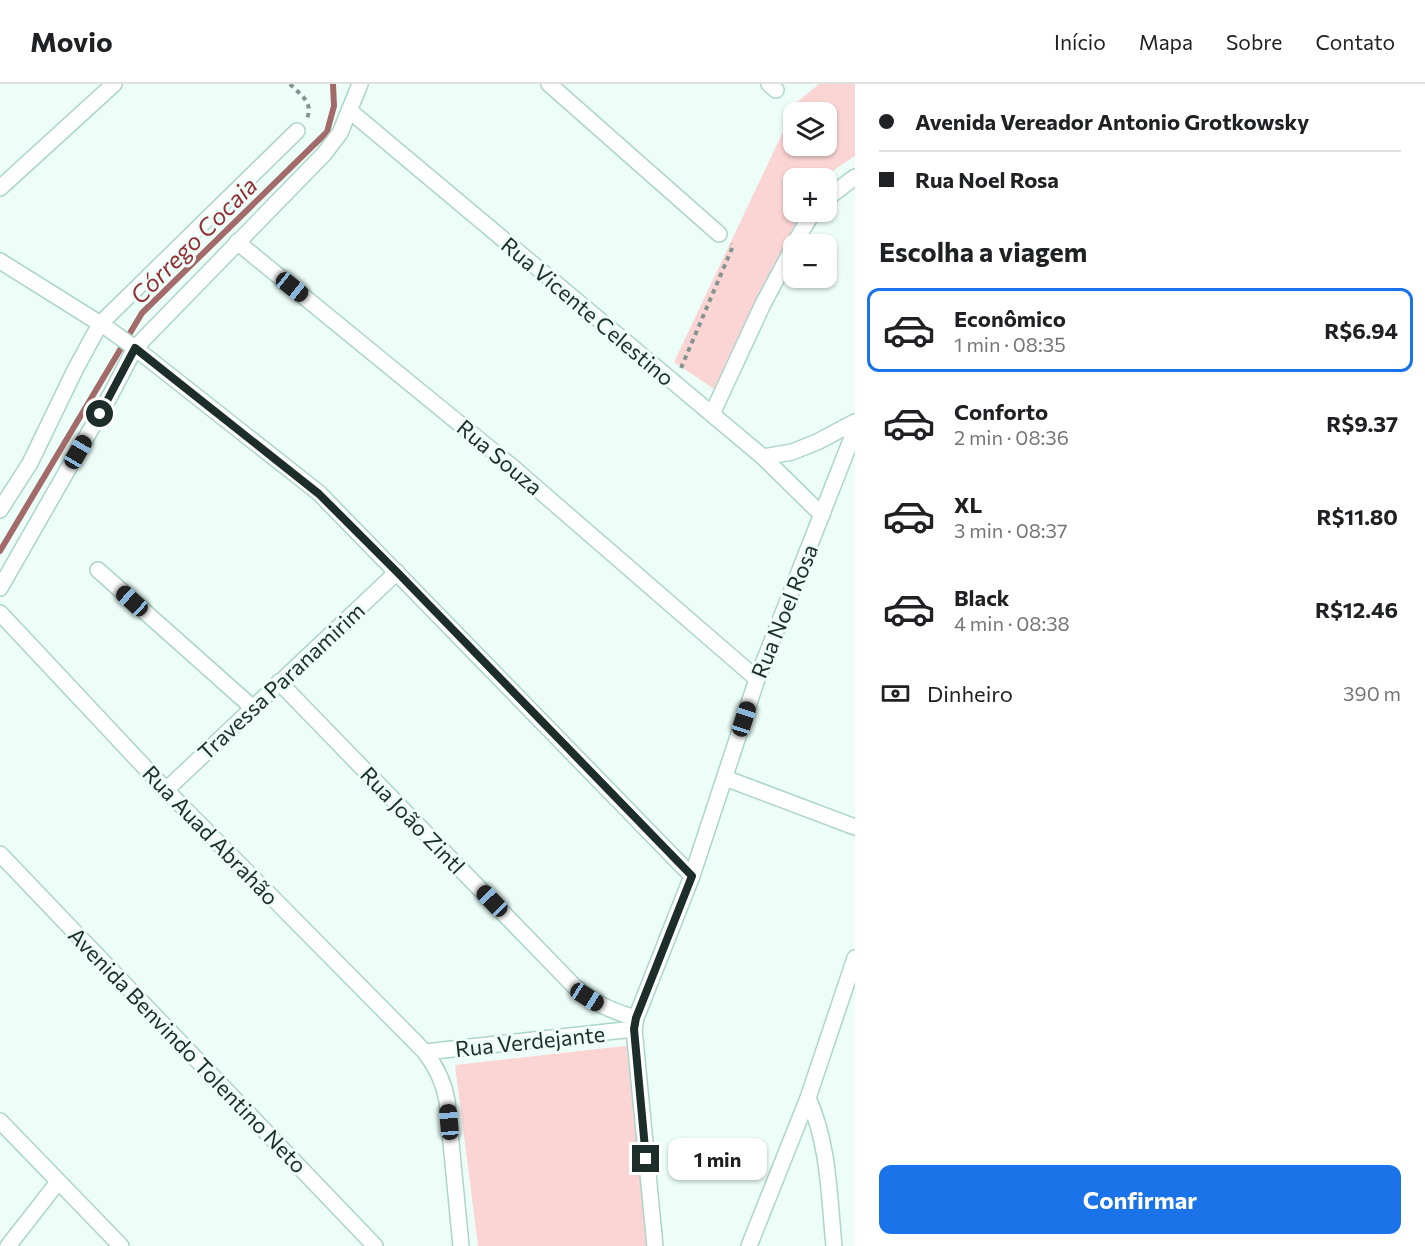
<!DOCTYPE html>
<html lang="pt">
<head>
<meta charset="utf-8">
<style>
	:root { --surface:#fff; --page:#f6f6f6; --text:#202124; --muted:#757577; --line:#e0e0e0; --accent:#1a73e8 }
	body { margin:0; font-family:Commissioner,sans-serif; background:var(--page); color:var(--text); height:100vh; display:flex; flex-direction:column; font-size:22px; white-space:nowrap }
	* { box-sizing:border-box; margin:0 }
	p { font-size:20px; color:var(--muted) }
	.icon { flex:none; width:33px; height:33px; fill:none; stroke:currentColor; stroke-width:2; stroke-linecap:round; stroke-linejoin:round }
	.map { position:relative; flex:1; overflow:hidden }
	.panel { display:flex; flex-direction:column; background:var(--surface); width:570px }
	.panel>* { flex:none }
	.top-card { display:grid; align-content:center; height:132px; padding:0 24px; background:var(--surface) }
	.controls { position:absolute; left:783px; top:18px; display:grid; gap:12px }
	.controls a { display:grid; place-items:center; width:54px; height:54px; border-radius:12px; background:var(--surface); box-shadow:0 2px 4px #0004; font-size:30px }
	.end { position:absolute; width:27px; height:27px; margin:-14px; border:8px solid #1d2d29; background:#fff; box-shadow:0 0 0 3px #fff }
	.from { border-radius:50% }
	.bubble { position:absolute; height:42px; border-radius:12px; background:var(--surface); box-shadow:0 2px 4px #0004; font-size:20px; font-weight:700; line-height:42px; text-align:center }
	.car { position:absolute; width:18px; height:36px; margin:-18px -9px; border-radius:8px; box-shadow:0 0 4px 2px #0007; background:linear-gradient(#222 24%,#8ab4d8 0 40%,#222 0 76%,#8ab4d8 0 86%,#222 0) }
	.top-card b { display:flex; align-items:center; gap:21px; height:57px; font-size:22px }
	.top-card b+b { border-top:2px solid var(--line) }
	.top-card i { width:15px; height:15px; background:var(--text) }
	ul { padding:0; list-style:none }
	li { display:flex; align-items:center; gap:18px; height:84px; margin:0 12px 9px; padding:0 12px; border:3px solid transparent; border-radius:12px }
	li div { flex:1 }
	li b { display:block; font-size:22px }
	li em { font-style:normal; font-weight:700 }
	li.active { border-color:var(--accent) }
	li>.icon { width:54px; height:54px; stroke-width:1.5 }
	h2 { padding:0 24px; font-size:27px; line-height:72px }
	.pay { display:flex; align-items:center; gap:15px; height:66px; padding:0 24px; font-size:22px }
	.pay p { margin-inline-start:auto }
	.button { display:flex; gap:12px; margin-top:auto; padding:12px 24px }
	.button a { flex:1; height:69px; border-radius:12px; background:var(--accent); color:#fff; font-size:24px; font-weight:700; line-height:69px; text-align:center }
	header { display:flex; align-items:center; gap:36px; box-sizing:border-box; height:84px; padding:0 30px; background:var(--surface); border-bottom:2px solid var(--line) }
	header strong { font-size:28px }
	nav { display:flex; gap:33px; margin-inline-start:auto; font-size:21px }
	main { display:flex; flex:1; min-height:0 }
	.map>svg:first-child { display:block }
</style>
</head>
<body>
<header>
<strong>Movio</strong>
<nav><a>Início</a><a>Mapa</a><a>Sobre</a><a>Contato</a></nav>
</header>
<main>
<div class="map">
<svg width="855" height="1162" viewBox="0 0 855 1162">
	<rect width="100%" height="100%" fill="#edfef9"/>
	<g fill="#fbd5d4" fill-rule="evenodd">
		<path d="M819,0h36v72l-33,22h-28v34h7l-87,177 -40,-27 123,-260zM794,28h32v34h-32z"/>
		<path d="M633,961l16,201h-171l-23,-181z"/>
	</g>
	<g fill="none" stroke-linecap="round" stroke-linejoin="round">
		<path stroke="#a26b69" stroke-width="6" d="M0,467l142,-238 185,-181 7,-26 -1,-22"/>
		<defs>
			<g id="minor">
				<path d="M549,0l170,150"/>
				<path d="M769,0l7,6"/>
				<path d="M350,27l413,346 59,58"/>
				<path d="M0,104l114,-104"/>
				<path d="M826,115l29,-22"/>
				<path d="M237,158l273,223 247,214"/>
				<path d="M794,160l16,-27 5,-5"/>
				<path d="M0,177l107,67 28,20 184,145 373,383"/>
				<path d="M712,330l51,-110 31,-58"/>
				<path d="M763,373l29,-5 25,-10 38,-20"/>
				<path d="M0,426l30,-47 46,-95 24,-44 197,-193"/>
				<path d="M98,486l155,138"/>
				<path d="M0,504l111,-194 24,-46 189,-194 16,-21 20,-49"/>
				<path d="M0,529l166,177 259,262c12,16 19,30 22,49l14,145"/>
				<path d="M279,598l295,304c20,17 37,25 62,32"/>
				<path d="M725,694l130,49"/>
				<path d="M166,706l231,-218"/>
				<path d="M0,770l375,392"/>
				<path d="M425,968l209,-23"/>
				<path d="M808,1014c21,46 21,98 26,148"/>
				<path d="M0,1037l121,125"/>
				<path d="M8,1162l50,-64"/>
				<path d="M655,1162l-21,-217 2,-11 56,-142 65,-197 98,-249"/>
				<path d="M749,1162l59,-148 47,-140"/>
			</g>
		</defs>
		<use href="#minor" stroke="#acd5ca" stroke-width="18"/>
		<g stroke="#83938f" stroke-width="4" stroke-dasharray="4.5 4.5" stroke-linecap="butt">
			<path d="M290,0c10,10 24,19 17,34"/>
			<path d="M681,284l52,-122 -2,-2"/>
		</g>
		<use href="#minor" stroke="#fff" stroke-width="15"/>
	</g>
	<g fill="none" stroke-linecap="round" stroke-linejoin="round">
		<path stroke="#1d2d29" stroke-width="8" d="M100,330l35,-66 184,146 78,78 295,304 -56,142 -2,11 12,130"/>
	</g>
	<g text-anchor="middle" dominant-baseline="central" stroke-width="6" stroke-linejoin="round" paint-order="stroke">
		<g font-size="22" fill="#1d2d29" stroke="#edfef9">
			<text transform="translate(588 227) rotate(40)">Rua Vicente Celestino</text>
			<text transform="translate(500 373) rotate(40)">Rua Souza</text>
			<text transform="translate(784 527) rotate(-68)">Rua Noel Rosa</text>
			<text transform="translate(281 597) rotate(-43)">Travessa Paranamirim</text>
			<text transform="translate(413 736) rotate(46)">Rua João Zintl</text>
			<text transform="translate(211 751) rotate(46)">Rua Auad Abrahão</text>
			<text transform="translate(530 957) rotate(-6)">Rua Verdejante</text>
			<text transform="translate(188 966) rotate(46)">Avenida Benvindo Tolentino Neto</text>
		</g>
		<g font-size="24" font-style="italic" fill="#942e36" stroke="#edfef9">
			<text transform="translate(193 156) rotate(-45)">Córrego Cocaia</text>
		</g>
	</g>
</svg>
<div class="controls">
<a><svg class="icon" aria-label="layers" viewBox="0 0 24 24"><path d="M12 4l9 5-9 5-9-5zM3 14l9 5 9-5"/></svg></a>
<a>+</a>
<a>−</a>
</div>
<i class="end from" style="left:100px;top:330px"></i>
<i class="end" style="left:646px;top:1075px"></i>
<div class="bubble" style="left:668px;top:1054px;width:99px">1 min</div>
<i class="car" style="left:292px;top:203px;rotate:129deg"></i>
<i class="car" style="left:78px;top:368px;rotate:30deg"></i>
<i class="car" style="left:132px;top:517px;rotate:312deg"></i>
<i class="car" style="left:744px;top:635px;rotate:18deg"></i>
<i class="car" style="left:492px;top:817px;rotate:316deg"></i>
<i class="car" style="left:587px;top:913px;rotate:122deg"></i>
<i class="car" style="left:449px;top:1038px;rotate:355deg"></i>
</div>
<section class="panel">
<div class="top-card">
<b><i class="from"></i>Avenida Vereador Antonio Grotkowsky</b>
<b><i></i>Rua Noel Rosa</b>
</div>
<h2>Escolha a viagem</h2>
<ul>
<li class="active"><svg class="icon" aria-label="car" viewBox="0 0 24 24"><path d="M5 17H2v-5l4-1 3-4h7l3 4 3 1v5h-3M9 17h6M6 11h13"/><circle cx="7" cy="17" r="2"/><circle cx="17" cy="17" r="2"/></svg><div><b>Econômico</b><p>1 min · 08:35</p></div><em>R$6.94</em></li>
<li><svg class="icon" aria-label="car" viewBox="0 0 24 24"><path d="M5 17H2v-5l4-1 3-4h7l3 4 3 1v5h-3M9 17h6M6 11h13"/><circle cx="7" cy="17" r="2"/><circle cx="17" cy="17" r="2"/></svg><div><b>Conforto</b><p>2 min · 08:36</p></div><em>R$9.37</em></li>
<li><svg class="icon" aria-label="car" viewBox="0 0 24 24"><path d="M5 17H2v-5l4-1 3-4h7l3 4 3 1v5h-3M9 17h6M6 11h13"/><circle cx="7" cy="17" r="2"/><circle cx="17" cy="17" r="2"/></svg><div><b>XL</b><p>3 min · 08:37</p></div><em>R$11.80</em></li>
<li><svg class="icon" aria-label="car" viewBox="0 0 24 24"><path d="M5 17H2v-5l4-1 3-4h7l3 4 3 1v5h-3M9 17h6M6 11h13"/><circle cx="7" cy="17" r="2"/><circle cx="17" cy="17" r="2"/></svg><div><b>Black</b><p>4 min · 08:38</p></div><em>R$12.46</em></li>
</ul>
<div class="pay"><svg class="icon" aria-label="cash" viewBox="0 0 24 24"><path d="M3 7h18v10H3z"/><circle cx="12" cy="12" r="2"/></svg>Dinheiro<p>390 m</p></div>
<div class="button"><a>Confirmar</a></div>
</section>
</main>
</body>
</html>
